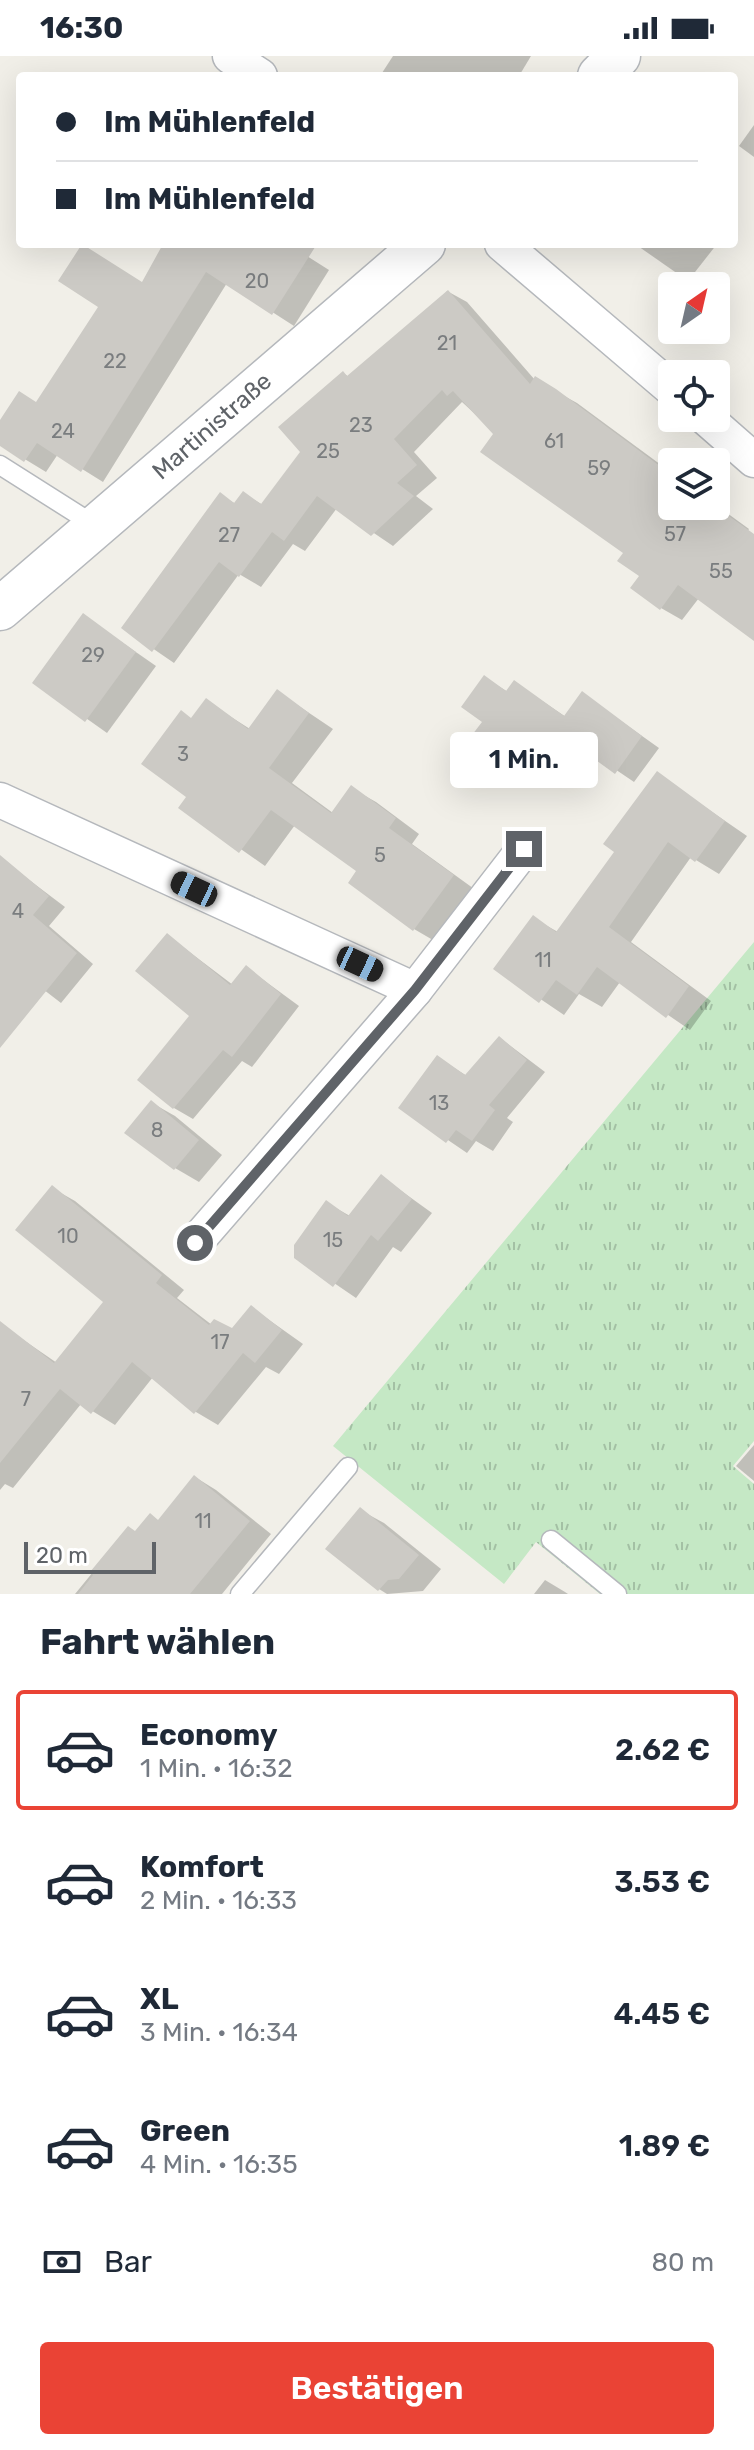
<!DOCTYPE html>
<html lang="de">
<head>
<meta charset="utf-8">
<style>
	:root { --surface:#fff; --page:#f6f6f7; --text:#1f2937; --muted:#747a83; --line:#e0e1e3; --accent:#ea4335 }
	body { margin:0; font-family:Rubik,sans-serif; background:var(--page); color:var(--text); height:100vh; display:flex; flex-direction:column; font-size:30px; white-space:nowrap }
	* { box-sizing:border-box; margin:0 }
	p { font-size:26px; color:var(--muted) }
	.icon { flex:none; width:44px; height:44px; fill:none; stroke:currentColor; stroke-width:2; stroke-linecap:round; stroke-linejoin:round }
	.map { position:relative; height:1538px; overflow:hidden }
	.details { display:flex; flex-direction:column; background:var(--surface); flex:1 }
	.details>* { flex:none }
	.guide { position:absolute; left:16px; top:16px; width:722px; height:176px; border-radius:8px; box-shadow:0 8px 32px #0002; display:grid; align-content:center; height:176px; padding:0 40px; background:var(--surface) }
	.needle { width:52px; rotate:34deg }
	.buttons { position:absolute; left:658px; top:216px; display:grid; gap:16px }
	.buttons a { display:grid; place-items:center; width:72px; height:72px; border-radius:8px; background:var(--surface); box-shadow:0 8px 32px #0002; font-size:40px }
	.scale { position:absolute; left:24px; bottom:20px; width:132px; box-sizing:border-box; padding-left:8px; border:4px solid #5f6368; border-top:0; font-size:22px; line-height:28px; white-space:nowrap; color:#5f6368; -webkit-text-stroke:6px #fff; paint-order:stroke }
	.end { position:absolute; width:36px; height:36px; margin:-18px; border:10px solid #5f6368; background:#fff; box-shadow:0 0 0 4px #fff }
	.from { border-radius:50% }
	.bubble { position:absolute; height:56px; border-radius:8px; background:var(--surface); box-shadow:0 8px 32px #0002; font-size:26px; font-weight:600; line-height:56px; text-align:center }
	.car { position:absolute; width:24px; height:48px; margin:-24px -12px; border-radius:10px; box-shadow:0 0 6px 2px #0007; background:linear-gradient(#222 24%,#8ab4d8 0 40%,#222 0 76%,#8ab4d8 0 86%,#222 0) }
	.guide b { display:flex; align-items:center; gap:28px; height:76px; font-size:30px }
	.guide b+b { border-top:2px solid var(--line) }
	.guide i { width:20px; height:20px; background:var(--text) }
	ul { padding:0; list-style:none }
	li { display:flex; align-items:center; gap:24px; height:120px; margin:0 16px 12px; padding:0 24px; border:4px solid transparent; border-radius:8px }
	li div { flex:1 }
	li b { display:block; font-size:30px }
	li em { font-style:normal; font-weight:600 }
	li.on { border-color:var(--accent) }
	li>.icon { width:72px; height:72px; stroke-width:1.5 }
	h2 { padding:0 40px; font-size:36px; line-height:96px }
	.pay { display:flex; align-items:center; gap:20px; height:88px; padding:0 40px; font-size:30px }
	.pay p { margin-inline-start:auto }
	.action { display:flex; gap:16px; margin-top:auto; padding:16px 40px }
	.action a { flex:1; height:92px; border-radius:8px; background:var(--accent); color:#fff; font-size:32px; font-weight:600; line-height:92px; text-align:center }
	.status { display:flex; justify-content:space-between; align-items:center; height:56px; padding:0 40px; background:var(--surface); direction:ltr }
	.status svg { height:22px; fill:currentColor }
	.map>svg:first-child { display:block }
</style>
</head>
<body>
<div class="status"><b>16:30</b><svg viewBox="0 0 49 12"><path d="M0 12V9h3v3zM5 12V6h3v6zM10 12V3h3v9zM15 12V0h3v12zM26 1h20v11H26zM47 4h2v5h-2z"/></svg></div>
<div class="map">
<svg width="754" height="1538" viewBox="0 0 754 1538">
	<defs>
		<pattern id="grass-tufts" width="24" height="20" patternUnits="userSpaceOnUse" patternTransform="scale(2)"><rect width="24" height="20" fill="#c5e8c5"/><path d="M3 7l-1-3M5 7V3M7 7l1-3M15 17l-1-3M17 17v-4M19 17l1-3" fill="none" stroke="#a3c0a4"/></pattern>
	</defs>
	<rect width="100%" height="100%" fill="#f1efe8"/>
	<path fill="url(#grass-tufts)" d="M754,886v499l-21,25 21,18v110h-154l-64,-52 -32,42 -171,-138z"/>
	<g fill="#0003">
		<path d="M393,0h138l-12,20h-139z"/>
		<path d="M754,69v32l-15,-11z"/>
		<path d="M199,188h89l41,26 -35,56 -67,-43 -124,199 -45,-28 -12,18 -46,-28v-20l37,-20 106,-120z"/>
		<path d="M635,188h82l-29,37z"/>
		<path d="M447,235l20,11 68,78 42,23 95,70v33l44,-1 33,24 -11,16 16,12v82l-55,-41 -17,22 -21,-12 -35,-55 -164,-151 -48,50 23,26 -21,18 17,13 -40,37 -56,-38 -32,43 -12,-7 -32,43 -22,-13 -65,89 -51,-35 97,-133 16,9 8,-10 19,11 40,-53 40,-79 6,4 73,-48z"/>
		<path d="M84,560l72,50 -49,67 -72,-51z"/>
		<path d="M484,621l24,15 6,-10 52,35 17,-23 76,54 -25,34 -56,-38 -30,41 -18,-10 -46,-54z"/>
		<path d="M278,636l55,37 -41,54 41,30 18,-25 25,14 43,32 -7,10 65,47 -39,52 -24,-14 -55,-58 -64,-46 -30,41 -84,-59 8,-11 4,-76 13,-19 44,28z"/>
		<path d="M657,718l90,62 -28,38 -28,-17 -60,85 80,59 -21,29 -70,-48 -18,25 -23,-13 -15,21 -68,-46 37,-51 25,14 59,-80z"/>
		<path d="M8,808l57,43 -16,19 44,38 -32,39 -61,-47v-82z"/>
		<path d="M167,879l66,50 14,-17 52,38 -47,61 -10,-6 -49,58 -19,-11 18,-92z"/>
		<path d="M500,982l45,34 -38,46 6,4 -20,29 -17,-10 -9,12 -66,-45 36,-51 30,19z"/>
		<path d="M152,1047l23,13 47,39 -23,27 -24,-14z"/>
		<path d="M382,1121l50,36 -31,39 -8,-5 -37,51 -60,-41 31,-54 23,13z"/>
		<path d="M52,1132l23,13 109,89 -7,8 35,27 20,6 19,-24 52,37 -24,30 -13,-7 -48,58 -22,-13 -43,-35 -38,48 -34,-21 -68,84 -8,-4 -5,6v-150l9,-10 48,33 49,-61z"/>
		<path d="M754,1389v36l-18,-15z"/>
		<path d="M195,1421l21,13 55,44 -49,60h-147l54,-66 7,5 15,-17 8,5z"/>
		<path d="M360,1454l24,13 57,46 -18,22 -36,3 -8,-5z"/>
		<path d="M545,1524l20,12 3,2h-34z"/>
	</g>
	<g fill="#cccac5">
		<path d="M82,188l60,38 21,-38h154l-45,71 -66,-43 -125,200 -44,-29 -13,19 -24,-16v-26l19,-29 17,11 62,-95 -40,-26z"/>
		<path d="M448,234l82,94 5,-8 21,13 116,86v31h43l39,28v107l-76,-56 -18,25 -30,-22 9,-12 -22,-15 6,-8 -143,-101 13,-18 -40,-43 -6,5 -5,-6 -48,49 23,26 -20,18 17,13 -43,40 -54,-40 -33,45 -12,-9 -33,45 -20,-15 -67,90 -31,-24 99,-136 14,11 9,-12 18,13 39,-52 -22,-25 65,-56 4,5z"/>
		<path d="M83,557l53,39 -51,70 -53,-39z"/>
		<path d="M484,619l22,16 8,-11 50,36 18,-25 60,45 -27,38 -55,-40 -31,42 -57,-41 10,-13 -21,-15z"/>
		<path d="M277,633l32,24 -40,55 62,45 20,-28 45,33 -7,10 65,47 -41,56 -65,-48 8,-12 -85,-61 -32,43 -61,-45 8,-11 -45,-33 40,-54 10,8 15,-20 42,31z"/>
		<path d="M657,715l68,50 -30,41 -27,-20 -59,85 80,59 -23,32 -69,-51 -20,28 -21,-15 -17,23 -46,-34 40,-54 23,17 58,-80 -11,-8z"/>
		<path d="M0,799l49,41 -16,19 44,38 -77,95z"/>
		<path d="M167,877l63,52 16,-20 35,29 -49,63 -9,-7 -50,59 -36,-29 52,-64 -54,-45z"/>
		<path d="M499,980l28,24 -38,45 6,5 -23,31 -16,-11 -10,13 -48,-35 39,-53 28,20z"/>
		<path d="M151,1044l48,40 -25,30 -50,-37z"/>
		<path d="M381,1118l31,25 -34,42 -7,-6 -38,52 -39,-29v-13l32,-45 22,16z"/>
		<path d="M52,1129l110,90 -6,8 53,42 5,-6 18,9 19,-23 31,25 -27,33 -12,-10 -49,61 -62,-52 -41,52 -31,-25 -60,74v-142l54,42 49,-61 -88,-72z"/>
		<path d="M194,1419l56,46 -60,73h-112l15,-19 -3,-3 38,-46 7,5 15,-18 8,7z"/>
		<path d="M360,1451l59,48 -20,24 -11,1 -10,11 -53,-42z"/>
	</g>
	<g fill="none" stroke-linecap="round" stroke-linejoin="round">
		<defs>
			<g id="service">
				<path d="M0,409l96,61"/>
				<path d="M551,1484l66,54"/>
				<path d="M240,1538l108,-127"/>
			</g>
			<g id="minor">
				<path d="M230,0l30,20"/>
				<path d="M502,188l170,145"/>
				<path d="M706,362l48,42"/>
				<path d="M0,744l415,190"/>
				<path d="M195,1187l220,-253 109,-141"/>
			</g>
			<g id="tertiary">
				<path d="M599,20l20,-20"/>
				<path d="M0,553l424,-365"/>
			</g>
		</defs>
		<use href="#service" stroke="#b5b8bc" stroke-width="21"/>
		<use href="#minor" stroke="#b5b8bc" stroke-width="37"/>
		<use href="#tertiary" stroke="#b5b8bc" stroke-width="45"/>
		<use href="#service" stroke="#fff" stroke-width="18"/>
		<use href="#minor" stroke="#fff" stroke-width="34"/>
		<use href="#tertiary" stroke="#fff" stroke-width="42"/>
	</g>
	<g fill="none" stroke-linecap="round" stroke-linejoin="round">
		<path stroke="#5f6368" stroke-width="10" d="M195,1187l220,-253 109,-141"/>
	</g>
	<g text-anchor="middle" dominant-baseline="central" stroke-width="6" stroke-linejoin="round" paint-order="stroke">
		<g font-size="20" fill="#7a7d7f">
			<text x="257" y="225">20</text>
			<text x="447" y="287">21</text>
			<text x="115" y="305">22</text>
			<text x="361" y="369">23</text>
			<text x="63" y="375">24</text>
			<text x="554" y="385">61</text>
			<text x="328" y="395">25</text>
			<text x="599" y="412">59</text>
			<text x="675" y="478">57</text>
			<text x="229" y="479">27</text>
			<text x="721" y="515">55</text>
			<text x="93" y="599">29</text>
			<text x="183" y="698">3</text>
			<text x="380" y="799">5</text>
			<text x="18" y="855">4</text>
			<text x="543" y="904">11</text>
			<text x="439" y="1047">13</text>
			<text x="157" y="1074">8</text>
			<text x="68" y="1180">10</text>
			<text x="333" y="1184">15</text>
			<text x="220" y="1286">17</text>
			<text x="26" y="1343">7</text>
			<text x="203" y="1465">11</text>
		</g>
		<g font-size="24" fill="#5f6368" stroke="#fff">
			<text transform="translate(212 370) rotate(-41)">Martinistraße</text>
		</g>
	</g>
</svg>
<div class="buttons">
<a><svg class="needle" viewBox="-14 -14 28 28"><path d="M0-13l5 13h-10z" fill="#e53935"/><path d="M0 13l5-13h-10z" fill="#747a83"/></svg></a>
<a><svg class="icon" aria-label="locate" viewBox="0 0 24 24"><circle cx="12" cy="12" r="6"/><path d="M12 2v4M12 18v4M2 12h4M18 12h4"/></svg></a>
<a><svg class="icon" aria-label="layers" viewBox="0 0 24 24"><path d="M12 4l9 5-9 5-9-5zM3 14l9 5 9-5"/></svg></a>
</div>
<div class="scale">20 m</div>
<i class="end from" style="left:195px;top:1187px"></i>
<i class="end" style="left:524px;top:793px"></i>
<div class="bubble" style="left:450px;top:676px;width:148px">1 Min.</div>
<i class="car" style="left:194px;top:833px;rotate:295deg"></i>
<i class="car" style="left:360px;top:908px;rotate:115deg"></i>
<div class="guide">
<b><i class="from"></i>Im Mühlenfeld</b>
<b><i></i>Im Mühlenfeld</b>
</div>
</div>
<section class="details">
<h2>Fahrt wählen</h2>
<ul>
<li class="on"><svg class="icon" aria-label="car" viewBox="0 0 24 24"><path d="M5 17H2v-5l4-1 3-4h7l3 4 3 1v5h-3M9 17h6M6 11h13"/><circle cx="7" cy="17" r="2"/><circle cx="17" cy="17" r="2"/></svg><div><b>Economy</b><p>1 Min. · 16:32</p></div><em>2.62 €</em></li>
<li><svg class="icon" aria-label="car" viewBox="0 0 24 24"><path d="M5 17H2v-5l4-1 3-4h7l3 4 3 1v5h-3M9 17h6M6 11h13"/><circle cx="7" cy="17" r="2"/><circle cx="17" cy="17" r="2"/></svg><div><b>Komfort</b><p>2 Min. · 16:33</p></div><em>3.53 €</em></li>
<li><svg class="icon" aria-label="car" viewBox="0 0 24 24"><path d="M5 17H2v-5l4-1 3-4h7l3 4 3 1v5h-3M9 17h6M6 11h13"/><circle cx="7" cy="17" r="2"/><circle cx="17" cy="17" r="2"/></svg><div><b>XL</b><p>3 Min. · 16:34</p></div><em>4.45 €</em></li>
<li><svg class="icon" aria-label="car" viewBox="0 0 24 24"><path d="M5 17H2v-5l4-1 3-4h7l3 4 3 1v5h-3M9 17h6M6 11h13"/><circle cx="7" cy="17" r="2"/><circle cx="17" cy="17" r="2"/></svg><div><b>Green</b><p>4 Min. · 16:35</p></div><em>1.89 €</em></li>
</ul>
<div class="pay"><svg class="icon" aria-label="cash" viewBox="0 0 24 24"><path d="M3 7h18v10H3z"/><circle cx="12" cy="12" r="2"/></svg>Bar<p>80 m</p></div>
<div class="action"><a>Bestätigen</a></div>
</section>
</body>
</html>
